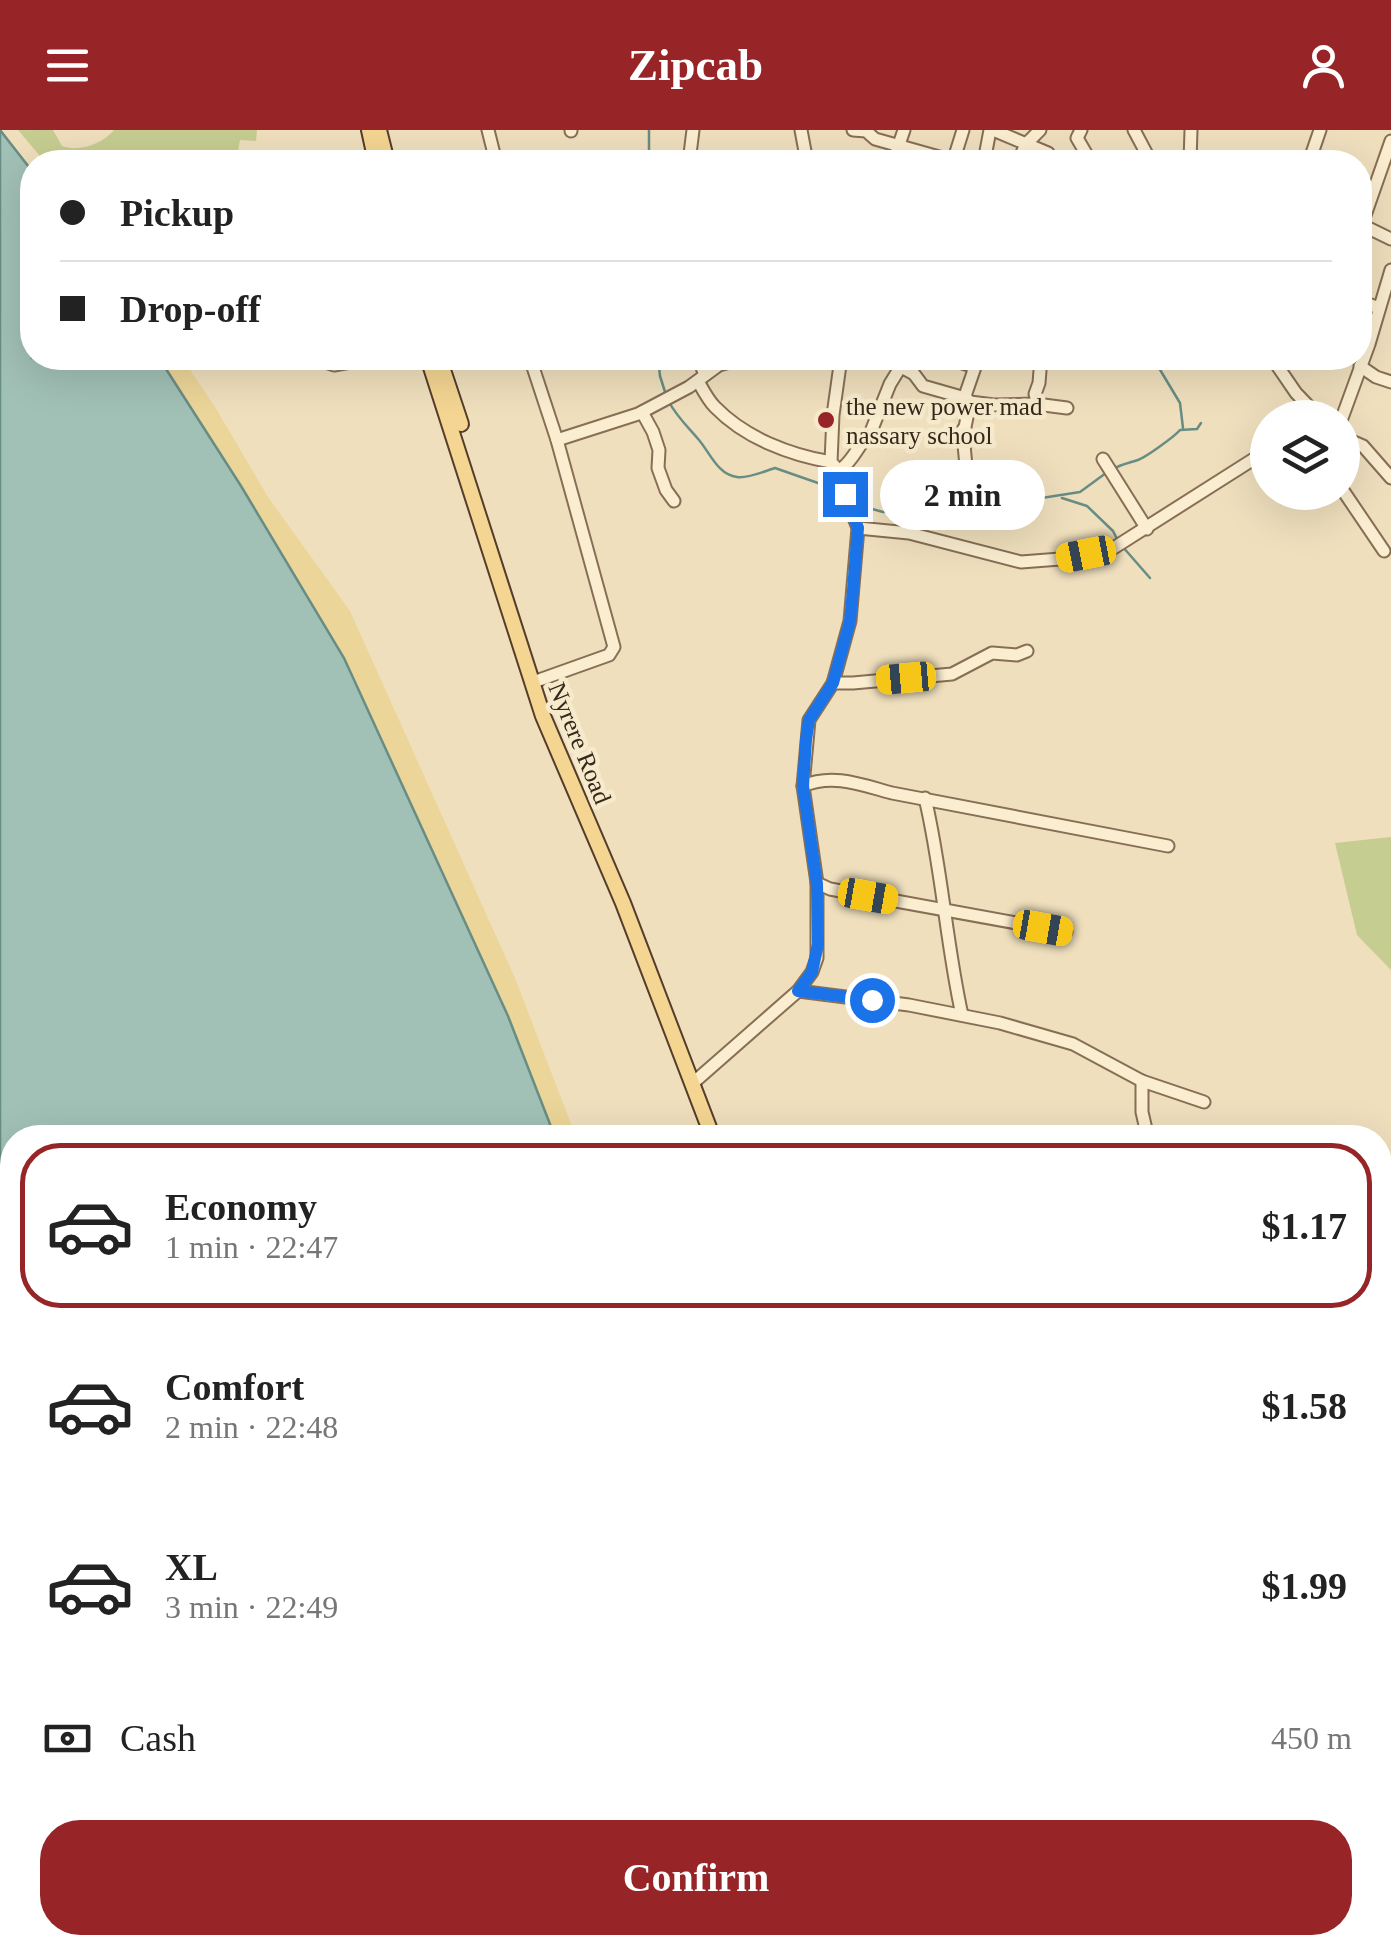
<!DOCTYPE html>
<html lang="en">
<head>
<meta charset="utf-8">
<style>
	:root { --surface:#fff; --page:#f6f6f6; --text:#222; --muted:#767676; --line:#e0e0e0; --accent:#972426 }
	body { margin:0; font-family:"Times New Roman",serif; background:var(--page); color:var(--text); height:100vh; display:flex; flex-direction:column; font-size:38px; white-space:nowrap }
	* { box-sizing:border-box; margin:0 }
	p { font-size:32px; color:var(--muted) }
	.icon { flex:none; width:55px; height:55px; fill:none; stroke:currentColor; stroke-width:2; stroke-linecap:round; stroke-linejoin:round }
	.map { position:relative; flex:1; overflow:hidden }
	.details { position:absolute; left:0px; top:995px; width:1392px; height:830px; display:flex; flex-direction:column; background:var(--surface); border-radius:40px 40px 0 0; box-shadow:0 10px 40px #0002 }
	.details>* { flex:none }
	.guide { position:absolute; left:20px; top:20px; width:1352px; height:220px; border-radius:40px; box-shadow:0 10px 40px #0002; display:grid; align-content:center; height:220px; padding:0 40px; background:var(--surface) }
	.fabs { position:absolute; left:1250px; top:270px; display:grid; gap:20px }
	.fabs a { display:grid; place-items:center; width:110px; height:110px; border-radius:50%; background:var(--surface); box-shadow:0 10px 40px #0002; font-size:50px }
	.end { position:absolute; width:45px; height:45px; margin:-22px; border:12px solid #1a73e8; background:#fff; box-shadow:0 0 0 5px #fff }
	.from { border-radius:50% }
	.bubble { position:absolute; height:70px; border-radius:35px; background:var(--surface); box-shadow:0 10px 40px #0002; font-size:32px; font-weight:700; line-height:70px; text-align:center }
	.car { position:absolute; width:30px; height:60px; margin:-30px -15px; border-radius:12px; box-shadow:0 0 8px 2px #0007; background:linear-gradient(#f5c518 24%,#345 0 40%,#f5c518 0 76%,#345 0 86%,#f5c518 0) }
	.guide b { display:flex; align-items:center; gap:35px; height:95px; font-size:38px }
	.guide b+b { border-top:2px solid var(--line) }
	.guide i { width:25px; height:25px; background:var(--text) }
	ul { padding:18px 0 0; list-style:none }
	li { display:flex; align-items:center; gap:30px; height:165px; margin:0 20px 15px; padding:0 20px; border:5px solid transparent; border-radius:40px }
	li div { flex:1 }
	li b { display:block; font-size:38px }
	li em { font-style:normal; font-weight:700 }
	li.active { border-color:var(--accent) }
	li>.icon { width:90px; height:90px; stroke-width:1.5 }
	.pay { display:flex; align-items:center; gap:25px; height:110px; padding:0 40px; font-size:38px }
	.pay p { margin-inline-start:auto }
	.primary-button { display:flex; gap:20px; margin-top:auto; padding:20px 40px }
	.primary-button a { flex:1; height:115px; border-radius:40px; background:var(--accent); color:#fff; font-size:40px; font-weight:700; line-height:115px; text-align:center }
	header { display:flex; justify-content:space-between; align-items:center; height:130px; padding:0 40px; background:var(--accent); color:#fff; font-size:45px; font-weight:700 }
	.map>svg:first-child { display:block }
</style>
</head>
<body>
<header><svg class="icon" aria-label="menu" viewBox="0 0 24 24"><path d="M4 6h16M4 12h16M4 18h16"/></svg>Zipcab<svg class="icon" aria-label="person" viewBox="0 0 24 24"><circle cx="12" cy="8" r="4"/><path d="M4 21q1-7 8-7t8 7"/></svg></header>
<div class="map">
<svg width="1391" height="1825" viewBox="0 0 1391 1825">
	<rect width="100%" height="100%" fill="#efdfbd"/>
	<g fill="#c6cd91">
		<path d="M18,0h35l9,16c17,6 41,-2 52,-16h143l-1,11 -16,-1 -4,22h-37l-1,-8 -5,-1 -16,9h-132z"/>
		<path d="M1391,707v133l-34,-35 -22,-92z"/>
		<path d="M1380,1245l11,3v271l-11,-3z"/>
	</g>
	<path fill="#ecd598" d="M159,228h23l33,49 53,90 82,114 165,367 61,159h-21l-47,-121 -164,-358 -103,-172z"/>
	<path fill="#a1c0b6" stroke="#688d84" stroke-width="2.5" d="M0,0l32,41v187h127l82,128 103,172 164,358 47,121 -543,1v804h670l1,13h-683z"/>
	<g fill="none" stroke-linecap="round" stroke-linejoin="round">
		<g stroke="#688d84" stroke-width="2.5">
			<path d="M649,32v-32"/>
			<path d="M658,228l2,18 6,19"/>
			<path d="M1153,228l27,45 3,25"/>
			<path d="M669,272c8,15 19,25 30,38 11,13 19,35 38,37 10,2 28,-6 38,-9l63,22"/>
			<path d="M1113,339c9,-5 16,-6 25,-9 8,-3 36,-23 42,-30l17,-1 4,-6"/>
			<path d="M850,366l15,11 18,5 63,-2 31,7 7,-1 25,-13 71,-11 26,-19"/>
			<path d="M1062,368l25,8 26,25 4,8"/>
			<path d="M1122,416l28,32"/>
		</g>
		<defs>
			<g id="minor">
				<path d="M488,0l8,32"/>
				<path d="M571,0v1"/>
				<path d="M801,0l6,32"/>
				<path d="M853,0l13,1 9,8 82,23"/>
				<path d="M993,0l55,23v9"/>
				<path d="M1081,0l-4,8 14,24"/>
				<path d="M1134,0l17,32"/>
				<path d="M689,32l4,-32"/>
				<path d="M893,32l11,-32"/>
				<path d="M953,32l10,-32"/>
				<path d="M984,32l6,-32"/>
				<path d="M1018,32l8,-18 14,-14"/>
				<path d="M1190,32l1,-32"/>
				<path d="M1309,32l11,-32"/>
				<path d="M1360,94l31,15"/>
				<path d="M1362,94l29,-83"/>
				<path d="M1360,171l19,7"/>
				<path d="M320,228l2,3 12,4 38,-7"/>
				<path d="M530,228l27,82 57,207 -5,8 -70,25"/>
				<path d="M698,228l7,17"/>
				<path d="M947,228l28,9 -10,29 5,7 -5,24 -3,4c4,16 1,32 8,48"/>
				<path d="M1272,228l24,35 24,25"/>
				<path d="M1360,236l16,11 15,5"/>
				<path d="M901,237l13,7 9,12 42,12"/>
				<path d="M698,251c5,9 10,19 17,26 30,31 75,48 116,55"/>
				<path d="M970,272l24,3 42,-1 31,4"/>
				<path d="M1038,274l-3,-10 4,-11 2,-25"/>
				<path d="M642,282l11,20 6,18 -1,18 8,22 8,11"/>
				<path d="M1342,288l27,-74 22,-74"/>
				<path d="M1342,307l21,9 28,32"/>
				<path d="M557,310l81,-26 51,-27 30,-22 25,-7"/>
				<path d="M1103,329l44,70"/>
				<path d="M840,340c15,-11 18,-26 30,-36l20,-50 16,-26"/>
				<path d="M1342,359l42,62"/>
				<path d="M858,398l51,5 112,29 39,-3 52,-10 156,-99"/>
				<path d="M833,553h20l99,-9 40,-21 25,2 10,-4"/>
				<path d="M803,656c30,-13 59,-1 89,7l276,53"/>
				<path d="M925,668c17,71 21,145 37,217"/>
				<path d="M817,753l13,6 236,43"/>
				<path d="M798,861l111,14 91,18 73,21 69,37 62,21"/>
				<path d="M1142,951v31l6,26"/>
				<path d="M693,953l105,-92 14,-19 5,-14v-75l-14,-97 6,-66 24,-37 17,-62 8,-93 -16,-40v-14l-11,-12 2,-47 8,-57"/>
				<path d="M1380,1231l11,3"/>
				<path d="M935,1825l16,-13"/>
			</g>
			<g id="major">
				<path d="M369,0l7,32"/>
				<path d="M379,0l8,32"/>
				<path d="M428,228l115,358 80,187 90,235"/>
				<path d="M439,228l22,66"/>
				<path d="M1000,1812l4,13"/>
				<path d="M1012,1812l4,13"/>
			</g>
		</defs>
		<use href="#minor" stroke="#876f56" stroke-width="15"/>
		<use href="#major" stroke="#543d2b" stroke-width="18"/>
		<use href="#minor" stroke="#faedd0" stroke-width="11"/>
		<use href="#major" stroke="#f4d592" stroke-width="14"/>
	</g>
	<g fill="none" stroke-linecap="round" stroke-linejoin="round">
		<path stroke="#1a73e8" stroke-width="12" d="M845,364l13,34 -5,62 -3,31 -17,62 -24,37 -3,20 -3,46 14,98 1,60 -6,28 -14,19 74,9"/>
	</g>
	<circle fill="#972426" stroke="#f6eacd" stroke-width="4" cx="826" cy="290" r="10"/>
	<g text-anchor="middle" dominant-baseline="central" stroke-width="9" stroke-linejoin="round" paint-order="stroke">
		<g font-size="25" fill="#36281b" stroke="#f6eacd" text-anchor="start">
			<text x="846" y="276">the new power mad<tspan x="846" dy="29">nassary school</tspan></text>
		</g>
		<g font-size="25" fill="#36281b" stroke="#f6eacd">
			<text transform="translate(580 613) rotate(68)">Nyrere Road</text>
		</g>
	</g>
</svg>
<div class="fabs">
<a><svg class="icon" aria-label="layers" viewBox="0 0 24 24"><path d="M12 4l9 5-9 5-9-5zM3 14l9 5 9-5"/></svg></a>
</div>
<i class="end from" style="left:872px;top:870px"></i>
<i class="end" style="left:845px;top:364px"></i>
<div class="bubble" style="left:880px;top:330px;width:165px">2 min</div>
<i class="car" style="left:1086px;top:424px;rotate:259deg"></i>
<i class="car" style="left:906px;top:548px;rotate:265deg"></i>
<i class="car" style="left:868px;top:766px;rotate:100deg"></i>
<i class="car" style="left:1043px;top:798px;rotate:100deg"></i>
<div class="guide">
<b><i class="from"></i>Pickup</b>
<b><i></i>Drop-off</b>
</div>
<section class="details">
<ul>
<li class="active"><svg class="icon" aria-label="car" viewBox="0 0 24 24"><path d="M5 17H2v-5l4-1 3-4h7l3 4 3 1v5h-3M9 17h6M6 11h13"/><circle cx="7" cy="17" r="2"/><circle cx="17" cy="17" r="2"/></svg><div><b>Economy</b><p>1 min · 22:47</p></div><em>$1.17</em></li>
<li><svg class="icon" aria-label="car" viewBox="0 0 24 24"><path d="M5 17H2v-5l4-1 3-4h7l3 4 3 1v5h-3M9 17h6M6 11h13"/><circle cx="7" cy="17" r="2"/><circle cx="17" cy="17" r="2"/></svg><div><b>Comfort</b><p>2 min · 22:48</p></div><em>$1.58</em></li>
<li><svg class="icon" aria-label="car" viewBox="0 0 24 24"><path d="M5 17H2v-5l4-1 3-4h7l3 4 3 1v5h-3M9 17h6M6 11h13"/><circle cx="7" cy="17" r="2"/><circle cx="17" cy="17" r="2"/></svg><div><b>XL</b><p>3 min · 22:49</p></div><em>$1.99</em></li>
</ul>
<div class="pay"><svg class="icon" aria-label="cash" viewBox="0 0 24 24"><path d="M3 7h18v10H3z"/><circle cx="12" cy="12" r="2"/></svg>Cash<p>450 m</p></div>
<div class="primary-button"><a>Confirm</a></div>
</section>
</div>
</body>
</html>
